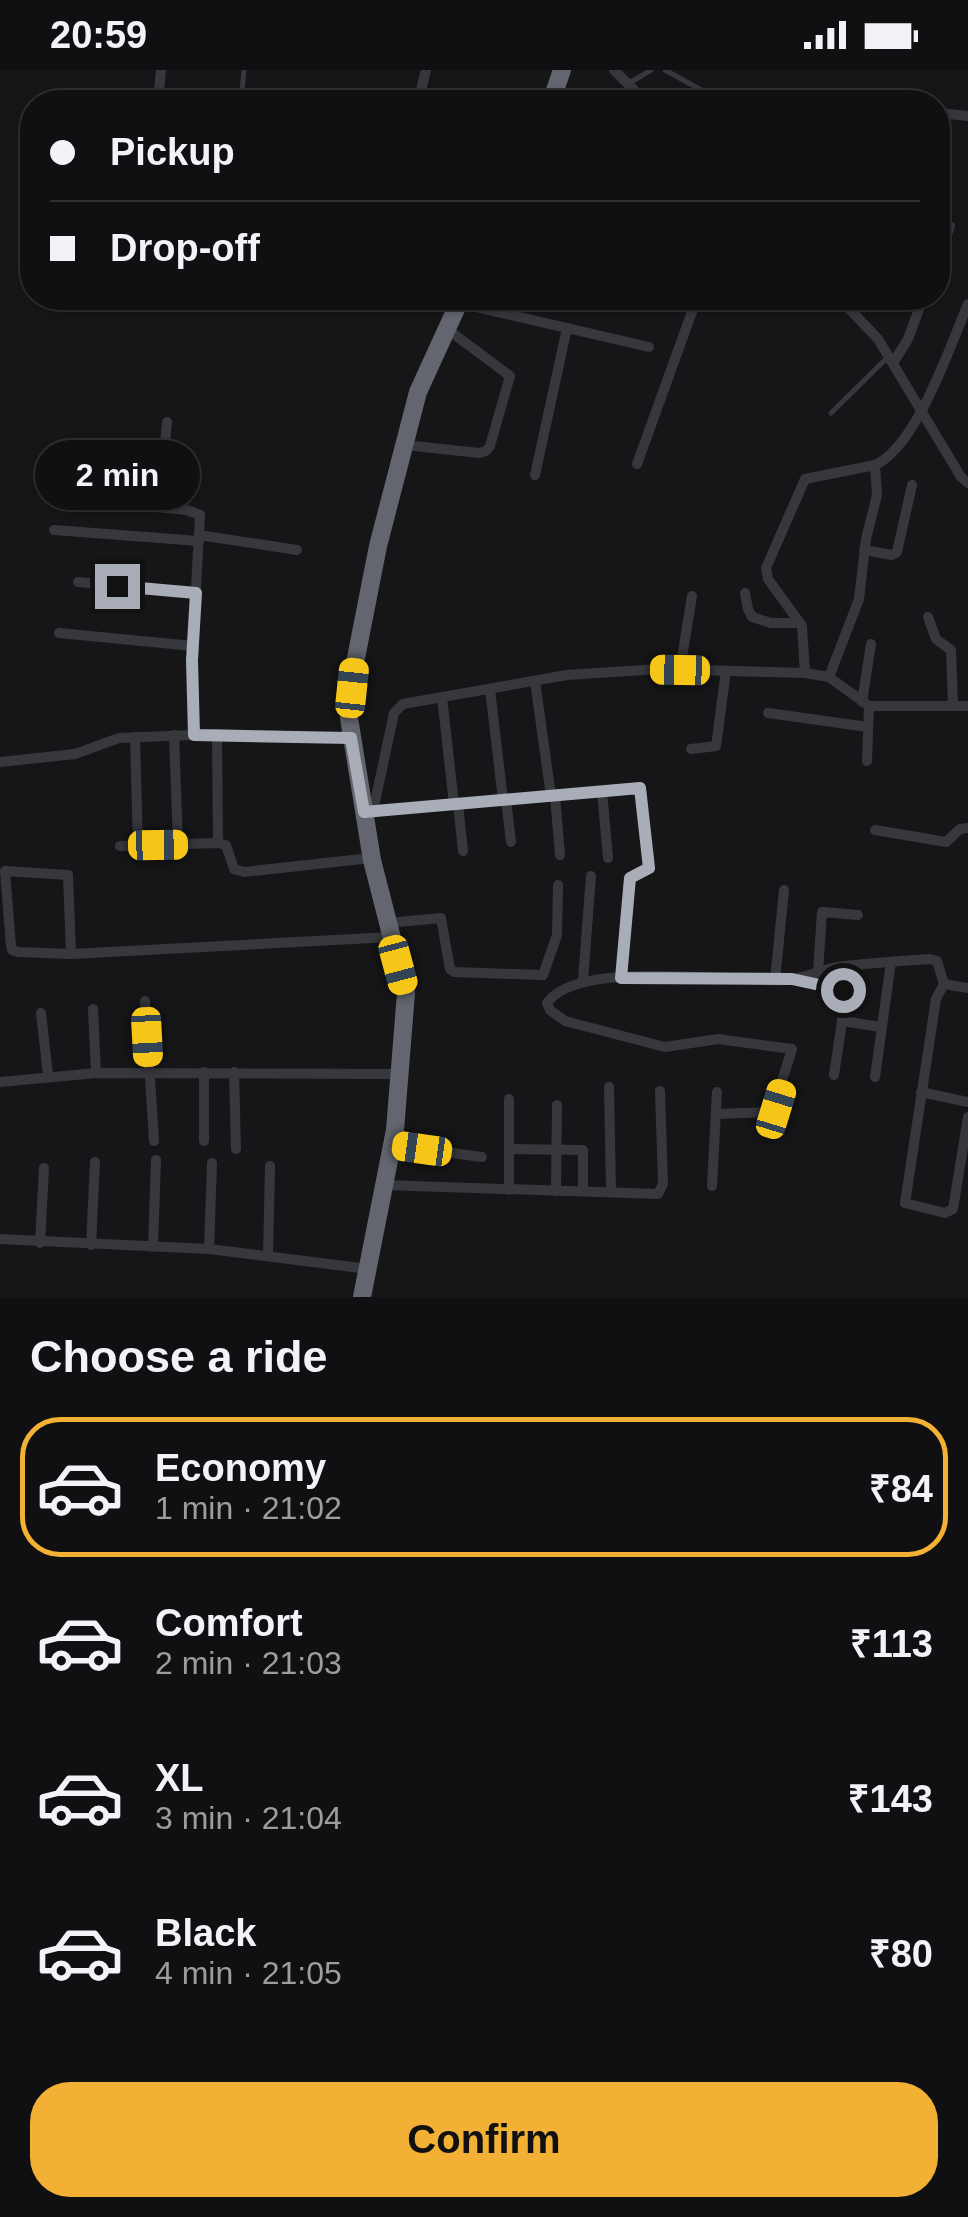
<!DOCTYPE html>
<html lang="en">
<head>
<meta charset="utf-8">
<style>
	:root { --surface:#101012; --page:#19191b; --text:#f1f3f6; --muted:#9c9d9f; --line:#303032; --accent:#f2b134 }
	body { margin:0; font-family:Arial,sans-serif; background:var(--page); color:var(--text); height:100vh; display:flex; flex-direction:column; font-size:38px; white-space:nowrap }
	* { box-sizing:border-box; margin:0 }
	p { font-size:32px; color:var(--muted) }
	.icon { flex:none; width:55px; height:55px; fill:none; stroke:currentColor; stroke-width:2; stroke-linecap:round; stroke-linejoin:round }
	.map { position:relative; height:1227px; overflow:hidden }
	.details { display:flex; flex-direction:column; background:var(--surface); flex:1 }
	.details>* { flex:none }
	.hud { position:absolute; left:20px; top:20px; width:930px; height:220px; border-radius:40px; box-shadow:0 2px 8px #0004,0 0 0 2px var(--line); display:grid; align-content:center; height:220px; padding:0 30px; background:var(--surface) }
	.end { position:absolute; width:45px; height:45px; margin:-22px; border:12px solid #a8adb8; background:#111; box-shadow:0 0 0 5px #111 }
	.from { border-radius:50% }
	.bubble { position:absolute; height:70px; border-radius:35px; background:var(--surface); box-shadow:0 2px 8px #0004,0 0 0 2px var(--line); font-size:32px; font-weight:800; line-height:70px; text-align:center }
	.car { position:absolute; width:30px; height:60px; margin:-30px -15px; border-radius:12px; box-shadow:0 0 8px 2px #0007; background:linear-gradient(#f5c518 24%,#345 0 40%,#f5c518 0 76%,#345 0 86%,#f5c518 0) }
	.hud b { display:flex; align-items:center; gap:35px; height:95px; font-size:38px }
	.hud b+b { border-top:2px solid var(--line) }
	.hud i { width:25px; height:25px; background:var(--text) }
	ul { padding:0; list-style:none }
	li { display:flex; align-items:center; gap:30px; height:140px; margin:0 20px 15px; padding:0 10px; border:5px solid transparent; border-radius:40px }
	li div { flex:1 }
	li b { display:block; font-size:38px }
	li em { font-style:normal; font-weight:800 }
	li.on { border-color:var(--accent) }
	li>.icon { width:90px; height:90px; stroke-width:1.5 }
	h2 { padding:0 30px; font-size:45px; line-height:120px }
	.action { display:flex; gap:20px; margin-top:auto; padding:20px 30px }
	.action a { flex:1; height:115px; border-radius:40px; background:var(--accent); color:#111; font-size:40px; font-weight:800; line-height:115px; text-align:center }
	.status { display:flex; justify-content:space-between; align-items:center; height:70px; padding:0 50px; background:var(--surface); direction:ltr }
	.status svg { height:28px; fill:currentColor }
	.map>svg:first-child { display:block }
</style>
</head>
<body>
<div class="status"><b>20:59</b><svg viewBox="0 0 49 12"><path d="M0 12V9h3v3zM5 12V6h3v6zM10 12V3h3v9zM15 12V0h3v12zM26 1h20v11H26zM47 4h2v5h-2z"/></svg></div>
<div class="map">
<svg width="968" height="1227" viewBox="0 0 968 1227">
	<rect width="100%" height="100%" fill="#161618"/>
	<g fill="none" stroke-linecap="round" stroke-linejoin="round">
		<g stroke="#37383d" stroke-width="5">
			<path d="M665,0l58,32"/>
			<path d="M628,14l23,-14"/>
			<path d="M241,32l3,-32"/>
			<path d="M831,343l58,-57"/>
		</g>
		<g stroke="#37383d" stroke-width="10">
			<path d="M614,0l32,32"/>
			<path d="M158,32l3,-32"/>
			<path d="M418,32l8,-32"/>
			<path d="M938,43l30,3"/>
			<path d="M938,191l12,-35"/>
			<path d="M839,228l39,41 83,138 7,6"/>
			<path d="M459,233l190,44"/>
			<path d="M893,293l15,-24 15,-41"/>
			<path d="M405,375l74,8 7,-2 4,-5 20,-70 -63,-47"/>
			<path d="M637,394l60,-166"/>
			<path d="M535,405l32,-147"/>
			<path d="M119,433l68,7 13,5 -8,145 2,75"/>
			<path d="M159,437l8,-85"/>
			<path d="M54,460l145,11"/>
			<path d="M199,465l98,15"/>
			<path d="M864,480l28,5 5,-3 15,-67"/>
			<path d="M78,512l118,11"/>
			<path d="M745,523l3,16 4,8 19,6h29"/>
			<path d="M928,547l8,22 15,11 2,56"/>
			<path d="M59,563l134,13"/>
			<path d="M680,600l12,-74"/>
			<path d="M805,603l-3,-47 -34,-47 -2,-11 39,-89 70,-14"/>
			<path d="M829,607l30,-78 7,-60 11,-44 -2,-30c42,-19 75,-119 93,-161"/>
			<path d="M535,611l16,115"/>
			<path d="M490,619l13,111"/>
			<path d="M442,627l12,107"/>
			<path d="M862,632l9,-58"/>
			<path d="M768,643l100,14"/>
			<path d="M217,664l1,109"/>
			<path d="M174,665l4,109"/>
			<path d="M135,667l3,108"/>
			<path d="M691,679l25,-3 10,-75"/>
			<path d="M867,691l2,-55"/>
			<path d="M0,692l75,-8 44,-16 98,-4 134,4"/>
			<path d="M602,721l6,67"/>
			<path d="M555,726l5,59"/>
			<path d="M506,730l5,42"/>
			<path d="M458,734l5,47"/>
			<path d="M373,741l21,-98 9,-9 164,-29 92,-6 146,4 24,4 40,29h99"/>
			<path d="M367,742l273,-24 9,80 -19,10 -9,100"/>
			<path d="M875,760l71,12 14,-13 8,-1"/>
			<path d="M120,776l98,-3 8,2 8,24 10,3 127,-14"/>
			<path d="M388,853l53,-5 9,51 4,3 89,3 14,-40 1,-50"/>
			<path d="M71,884l-3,-79 -63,-4 6,75 1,4 6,2 53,2 320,-17"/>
			<path d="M818,902l4,-60 36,3"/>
			<path d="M583,910l8,-104"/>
			<path d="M775,910l9,-90"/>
			<path d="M797,910l41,7 8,8 -12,80"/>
			<path d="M944,914l-8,15 -31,204 40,10 8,-4 15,-92"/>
			<path d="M145,931l9,140"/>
			<path d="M93,939l3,64"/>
			<path d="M41,943l7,62"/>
			<path d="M842,951l39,6"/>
			<path d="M204,1002v69"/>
			<path d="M234,1002l2,77"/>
			<path d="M875,1007l16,-115"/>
			<path d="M0,1012l96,-9 303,1"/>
			<path d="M609,1017l2,104"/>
			<path d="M921,1022l47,10"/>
			<path d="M717,1044l55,-2 20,-63 -74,-10 -53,8 -100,-26 -15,-11 -3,-7c32,-45 186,-20 239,-23 17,-1 34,-10 52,-13 30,-4 61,-6 92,-8l7,2 7,23 24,4"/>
			<path d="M392,1075l90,12"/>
			<path d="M509,1079l74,1v41"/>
			<path d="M384,1115l274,9 5,-10 -3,-93"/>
			<path d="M712,1116l5,-94"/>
			<path d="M509,1120v-91"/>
			<path d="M556,1121l1,-86"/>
			<path d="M0,1169l209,10 159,20"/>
			<path d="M40,1173l4,-75"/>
			<path d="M91,1175l4,-83"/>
			<path d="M153,1177l3,-87"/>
			<path d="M209,1179l3,-86"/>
			<path d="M268,1186l2,-90"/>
		</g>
		<g stroke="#63666e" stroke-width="18">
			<path d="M551,32l11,-32"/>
			<path d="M362,1227l33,-167 11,-137 -34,-133 -23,-142 7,-60 22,-112 40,-154 43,-94"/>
		</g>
	</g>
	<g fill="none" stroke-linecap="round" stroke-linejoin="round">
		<path stroke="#a8adb8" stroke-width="12" d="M117,516l79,7 -4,67 2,75 157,3 13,74 276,-24 9,80 -19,10 -9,100 171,1 51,11"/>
	</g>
</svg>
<i class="end from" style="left:843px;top:920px"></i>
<i class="end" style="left:117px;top:516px"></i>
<div class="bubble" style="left:35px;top:370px;width:165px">2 min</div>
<i class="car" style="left:680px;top:600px;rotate:271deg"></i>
<i class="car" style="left:352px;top:618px;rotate:6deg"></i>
<i class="car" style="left:158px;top:775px;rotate:89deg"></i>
<i class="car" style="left:398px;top:895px;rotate:165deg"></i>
<i class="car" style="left:147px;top:967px;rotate:177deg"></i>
<i class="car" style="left:776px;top:1039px;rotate:17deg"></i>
<i class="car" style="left:422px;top:1079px;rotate:278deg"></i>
<div class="hud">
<b><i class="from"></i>Pickup</b>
<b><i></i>Drop-off</b>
</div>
</div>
<section class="details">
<h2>Choose a ride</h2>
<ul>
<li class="on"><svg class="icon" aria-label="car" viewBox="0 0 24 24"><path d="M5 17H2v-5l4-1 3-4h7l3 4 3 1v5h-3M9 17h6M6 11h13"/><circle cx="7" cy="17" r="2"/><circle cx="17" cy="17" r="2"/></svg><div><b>Economy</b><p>1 min · 21:02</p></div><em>₹84</em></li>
<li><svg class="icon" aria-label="car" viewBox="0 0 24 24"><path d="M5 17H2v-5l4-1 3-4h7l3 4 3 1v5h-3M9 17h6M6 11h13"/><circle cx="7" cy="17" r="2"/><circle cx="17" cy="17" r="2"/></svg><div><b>Comfort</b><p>2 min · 21:03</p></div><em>₹113</em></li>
<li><svg class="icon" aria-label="car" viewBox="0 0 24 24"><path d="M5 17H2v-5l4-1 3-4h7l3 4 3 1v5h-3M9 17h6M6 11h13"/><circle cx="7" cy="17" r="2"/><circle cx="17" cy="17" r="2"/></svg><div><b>XL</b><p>3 min · 21:04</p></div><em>₹143</em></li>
<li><svg class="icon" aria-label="car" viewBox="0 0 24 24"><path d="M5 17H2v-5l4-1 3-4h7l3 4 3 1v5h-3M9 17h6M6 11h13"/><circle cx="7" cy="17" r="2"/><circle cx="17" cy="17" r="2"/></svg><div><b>Black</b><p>4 min · 21:05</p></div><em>₹80</em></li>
</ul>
<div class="action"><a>Confirm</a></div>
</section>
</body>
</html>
